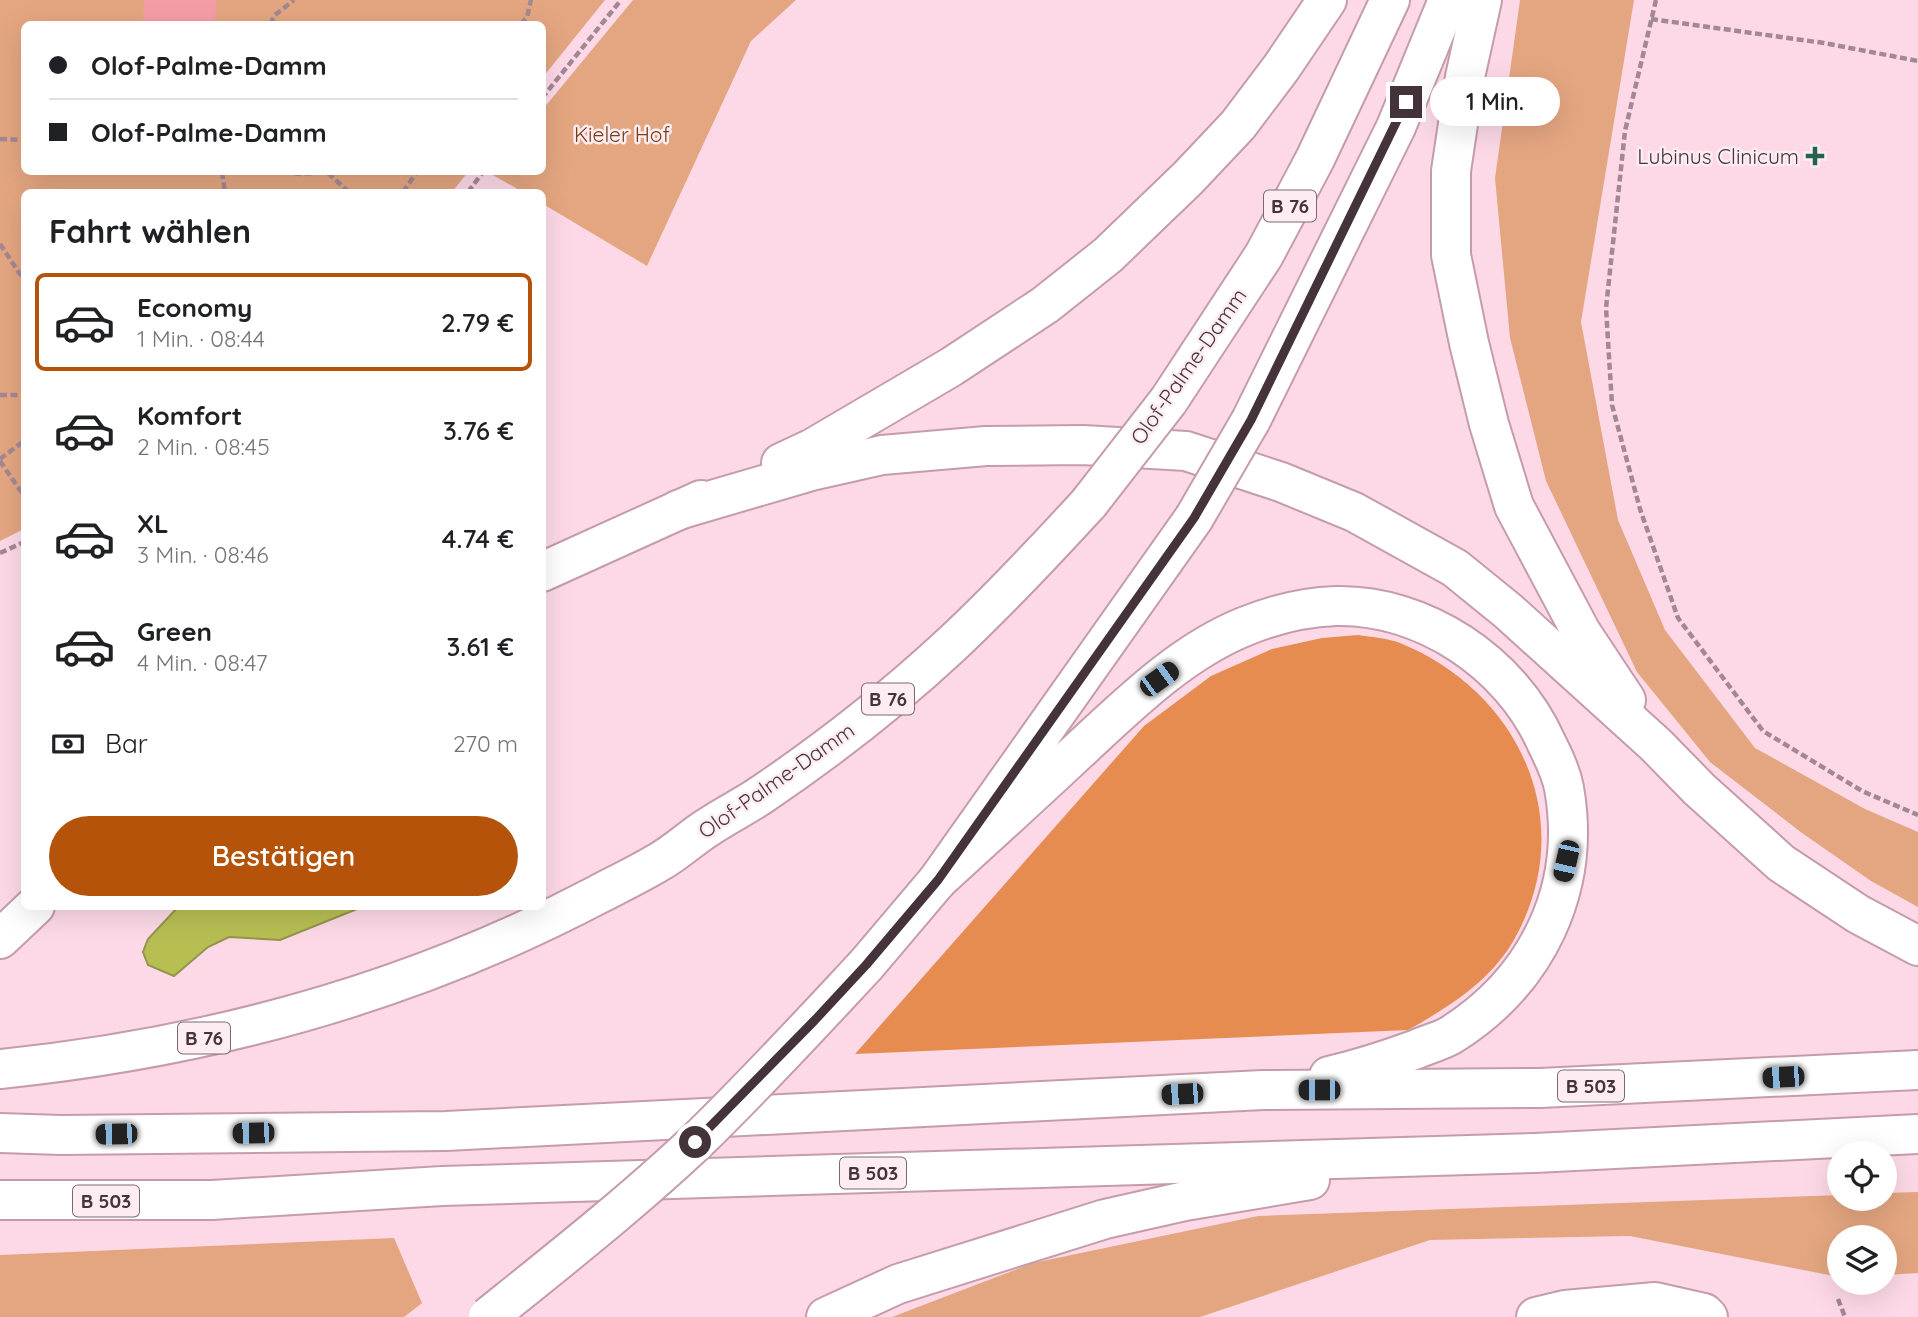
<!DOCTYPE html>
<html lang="de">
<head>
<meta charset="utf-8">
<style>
	:root { --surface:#fff; --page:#f2f2f2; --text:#202124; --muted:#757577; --line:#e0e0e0; --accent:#b45309 }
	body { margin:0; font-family:Quicksand,sans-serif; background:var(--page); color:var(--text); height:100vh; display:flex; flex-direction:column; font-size:26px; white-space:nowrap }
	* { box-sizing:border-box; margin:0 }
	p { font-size:23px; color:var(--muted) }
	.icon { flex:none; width:38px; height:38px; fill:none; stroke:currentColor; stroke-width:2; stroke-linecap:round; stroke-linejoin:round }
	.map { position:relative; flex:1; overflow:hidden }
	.panel { position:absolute; left:21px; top:189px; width:525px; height:721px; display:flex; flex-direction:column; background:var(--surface); border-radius:10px; box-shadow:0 7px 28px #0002 }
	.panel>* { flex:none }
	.top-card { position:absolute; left:21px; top:21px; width:525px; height:154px; border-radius:10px; box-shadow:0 7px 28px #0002; display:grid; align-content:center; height:154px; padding:0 28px; background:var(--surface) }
	.buttons { position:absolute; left:1827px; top:1141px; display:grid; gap:14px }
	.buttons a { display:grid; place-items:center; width:70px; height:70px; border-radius:50%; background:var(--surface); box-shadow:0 7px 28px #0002; font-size:35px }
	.end { position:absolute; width:32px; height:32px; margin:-16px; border:9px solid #44333a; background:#fff; box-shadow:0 0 0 4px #fff }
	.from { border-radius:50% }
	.bubble { position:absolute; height:49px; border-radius:24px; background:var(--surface); box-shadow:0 7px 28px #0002; font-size:23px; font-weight:600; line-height:49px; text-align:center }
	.car { position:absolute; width:21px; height:42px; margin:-21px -10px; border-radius:9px; box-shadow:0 0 5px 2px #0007; background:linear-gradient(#222 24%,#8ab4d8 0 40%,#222 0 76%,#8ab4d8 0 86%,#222 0) }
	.top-card b { display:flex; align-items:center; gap:24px; height:66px; font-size:26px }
	.top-card b+b { border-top:2px solid var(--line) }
	.top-card i { width:18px; height:18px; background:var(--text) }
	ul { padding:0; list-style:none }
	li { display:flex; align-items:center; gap:21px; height:98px; margin:0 14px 10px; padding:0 14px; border:4px solid transparent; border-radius:10px }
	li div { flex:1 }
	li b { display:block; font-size:26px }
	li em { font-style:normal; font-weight:600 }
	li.selected { border-color:var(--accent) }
	li>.icon { width:63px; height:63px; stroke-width:1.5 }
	h2 { padding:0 28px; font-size:32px; line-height:84px }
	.pay { display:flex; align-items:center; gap:18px; height:77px; padding:0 28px; font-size:26px }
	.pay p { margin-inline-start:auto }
	.primary-button { display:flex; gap:14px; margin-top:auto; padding:14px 28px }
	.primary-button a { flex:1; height:80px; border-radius:42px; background:var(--accent); color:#fff; font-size:28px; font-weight:600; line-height:80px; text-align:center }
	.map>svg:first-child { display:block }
</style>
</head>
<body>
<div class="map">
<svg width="1918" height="1317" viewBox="0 0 1918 1317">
	<rect width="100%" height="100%" fill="#fdd9e7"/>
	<g fill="#e4a680">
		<path d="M0,0h605l-62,77 -1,-53h-518v148h444l-16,20h-428v337l-24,12z"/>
		<path d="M633,0h163l-45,41 -104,225 -104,-62 -1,-12h-19l-34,-19 53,-1 1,-63z"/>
		<path d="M1520,0h114l-53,322 37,198 47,110 90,118 110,61 53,23v75l-47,-26 -69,-48 -92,-71 -73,-90 -91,-191 -36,-143 -15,-160z"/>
		<path d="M1918,1192v81l-33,2v-38h-46v40l-209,-41 -200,4 -230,77h-308l141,-54 225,-47 581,-21v4h46v-6z"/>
		<path d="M394,1238l28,65 -18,14h-404v-62z"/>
	</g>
	<path fill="#e68c50" d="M1358,635c13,2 29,3 42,8 119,48 180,178 115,295 -23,42 -66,69 -107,92l-553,24 289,-328 67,-50 61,-27 50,-11z"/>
	<path fill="#b7bf53" stroke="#94954c" stroke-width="2" d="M178,907v-1l184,1 -82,33 -51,-3 -21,10 -34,29 -26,-11 -5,-13 5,-13z"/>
	<path fill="#f59da6" d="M144,0h72l-1,24h-72z"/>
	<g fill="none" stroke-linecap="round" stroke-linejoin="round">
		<defs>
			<path id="minor" d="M1536,1317l29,-7 90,-8 49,11 4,4"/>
			<g id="highway">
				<path d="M1482,0l-17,77 -14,94v84l18,88 20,81 25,82 67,126 45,68"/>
				<path d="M1169,400l95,-145 51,-96 75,-159"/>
				<path d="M1251,420l145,-293 52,-127"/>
				<path d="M781,463l32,-15 138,-81 94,-62 63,-50 80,-77 50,-53 43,-57 46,-68"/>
				<path d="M678,510l133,-39 71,-16 104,-9 97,-1 103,6 95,31 73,30 101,56 53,43 148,134 43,44 82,74 77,51 60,32"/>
				<path d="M542,572l159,-72"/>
				<path d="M938,880c45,-41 91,-83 136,-125 51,-47 106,-103 172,-129 27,-11 60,-19 90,-20 87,-2 175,57 210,136 7,14 15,30 18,46 18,101 -27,193 -113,247 -10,6 -23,9 -34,14 -30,11 -58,20 -88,27"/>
				<path d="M0,939l35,-33"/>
				<path d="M866,965l72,-85 256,-362"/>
				<path d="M0,1069c208,-21 412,-77 597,-174 21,-11 42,-21 62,-33 18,-10 33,-25 51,-36 18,-12 37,-21 54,-33 65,-44 131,-96 188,-149 48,-45 93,-93 137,-141"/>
				<path d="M0,1133l61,2 385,-4 817,-41 277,-2 378,-18"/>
				<path d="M0,1200h212l230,-14 1093,-33 383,-19"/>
				<path d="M826,1317l72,-33 207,-65 80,-18 125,-21"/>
			</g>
		</defs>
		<use href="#minor" stroke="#c59cac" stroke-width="42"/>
		<use href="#highway" stroke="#c59cac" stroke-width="42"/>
		<g stroke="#a38893" stroke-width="4.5" stroke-dasharray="7 3.5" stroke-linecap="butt">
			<path d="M1656,0l-31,131 -19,177 6,97 28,104 38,109 85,113 99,60 56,24"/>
			<path d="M1651,19l173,24 94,18"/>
			<path d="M270,24l5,-9 19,-15"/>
			<path d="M521,24l6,-7 4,-17"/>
			<path d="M542,98l79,-98"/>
			<path d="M0,139l24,1"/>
			<path d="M222,172l3,20"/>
			<path d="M284,172l15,2 32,-2"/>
			<path d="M328,173l21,19"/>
			<path d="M403,192l14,-20"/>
			<path d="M468,192l15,-20"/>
			<path d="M0,244l24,36"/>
			<path d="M0,395h24"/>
			<path d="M0,459l24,-18"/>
			<path d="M0,461l24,35"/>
			<path d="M0,553l24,-11"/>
			<path d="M1838,1299l7,18"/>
		</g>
		<use href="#minor" stroke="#fff" stroke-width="38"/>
		<use href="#highway" stroke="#fff" stroke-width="38"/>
		<defs>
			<g id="highway-bridge">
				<path d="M1089,503l80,-103"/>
				<path d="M1194,518l57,-98"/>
				<path d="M488,1317c71,-57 142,-113 208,-175 59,-57 114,-117 170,-177"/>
			</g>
		</defs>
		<use href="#highway-bridge" stroke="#c59cac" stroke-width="42" stroke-linecap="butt"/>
		<use href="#highway-bridge" stroke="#fff" stroke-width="38"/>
	</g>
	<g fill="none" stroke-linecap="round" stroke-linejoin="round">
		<path stroke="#44333a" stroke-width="9" d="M695,1142l119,-121 52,-56 72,-85 256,-362 57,-98 155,-318"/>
	</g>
	<path fill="#226352" stroke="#feecf3" stroke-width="2.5" d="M1811.5 145.5h7v7h7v7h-7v7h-7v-7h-7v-7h7z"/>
	<g text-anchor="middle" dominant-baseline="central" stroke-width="5" stroke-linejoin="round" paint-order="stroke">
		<g fill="#feecf3" stroke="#7c6a72" stroke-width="2">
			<rect x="1264" y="190.5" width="52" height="31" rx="5"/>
			<rect x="862" y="683.5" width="52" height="31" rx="5"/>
			<rect x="178" y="1022.5" width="52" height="31" rx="5"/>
			<rect x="1558" y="1070.5" width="66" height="31" rx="5"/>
			<rect x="840" y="1157.5" width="66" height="31" rx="5"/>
			<rect x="73" y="1185.5" width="66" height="31" rx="5"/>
		</g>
		<g font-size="19" font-weight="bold" fill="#44333a">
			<text x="1290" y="206">B 76</text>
			<text x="888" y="699">B 76</text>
			<text x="204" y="1038">B 76</text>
			<text x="1591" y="1086">B 503</text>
			<text x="873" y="1173">B 503</text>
			<text x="106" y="1201">B 503</text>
		</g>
		<g font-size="21" fill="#7a4014" stroke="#feecf3">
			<text x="622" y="134">Kieler Hof</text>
		</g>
		<g font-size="21" fill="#44333a" stroke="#feecf3" text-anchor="end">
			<text x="1799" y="156">Lubinus Clinicum</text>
		</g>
		<g font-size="21" fill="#44333a" stroke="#feecf3">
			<text transform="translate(1188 366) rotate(-55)">Olof-Palme-Damm</text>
			<text transform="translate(776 780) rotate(-35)">Olof-Palme-Damm</text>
		</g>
	</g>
</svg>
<div class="buttons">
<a><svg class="icon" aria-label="locate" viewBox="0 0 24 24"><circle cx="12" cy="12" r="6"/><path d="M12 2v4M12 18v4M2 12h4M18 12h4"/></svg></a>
<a><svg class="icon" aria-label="layers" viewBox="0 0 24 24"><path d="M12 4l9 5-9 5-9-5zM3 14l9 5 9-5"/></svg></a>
</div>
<i class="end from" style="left:695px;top:1142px"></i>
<i class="end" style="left:1406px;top:102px"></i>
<div class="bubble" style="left:1430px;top:77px;width:130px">1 Min.</div>
<i class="car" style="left:1159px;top:679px;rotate:54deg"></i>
<i class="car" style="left:1566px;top:861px;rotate:193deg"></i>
<i class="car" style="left:1783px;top:1077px;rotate:267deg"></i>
<i class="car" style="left:1319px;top:1090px;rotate:270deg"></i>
<i class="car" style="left:1182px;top:1094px;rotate:267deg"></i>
<i class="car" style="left:253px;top:1133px;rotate:269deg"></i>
<i class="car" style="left:116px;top:1134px;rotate:269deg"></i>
<div class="top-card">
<b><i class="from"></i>Olof-Palme-Damm</b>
<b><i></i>Olof-Palme-Damm</b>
</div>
<section class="panel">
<h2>Fahrt wählen</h2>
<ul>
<li class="selected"><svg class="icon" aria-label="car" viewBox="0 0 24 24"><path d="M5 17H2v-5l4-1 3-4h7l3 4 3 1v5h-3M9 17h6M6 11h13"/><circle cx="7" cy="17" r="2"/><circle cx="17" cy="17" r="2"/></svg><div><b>Economy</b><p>1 Min. · 08:44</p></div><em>2.79 €</em></li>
<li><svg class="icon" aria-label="car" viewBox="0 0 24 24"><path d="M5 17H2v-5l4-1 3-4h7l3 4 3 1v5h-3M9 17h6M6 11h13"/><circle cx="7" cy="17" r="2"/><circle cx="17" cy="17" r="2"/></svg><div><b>Komfort</b><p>2 Min. · 08:45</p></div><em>3.76 €</em></li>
<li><svg class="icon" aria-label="car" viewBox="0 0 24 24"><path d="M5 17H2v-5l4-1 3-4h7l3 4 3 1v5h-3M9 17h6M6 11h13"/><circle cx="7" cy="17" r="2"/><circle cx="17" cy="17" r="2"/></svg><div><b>XL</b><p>3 Min. · 08:46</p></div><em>4.74 €</em></li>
<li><svg class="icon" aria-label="car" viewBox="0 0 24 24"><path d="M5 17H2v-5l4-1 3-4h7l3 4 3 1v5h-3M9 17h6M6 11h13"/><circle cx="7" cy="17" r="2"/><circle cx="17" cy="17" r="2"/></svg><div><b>Green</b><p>4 Min. · 08:47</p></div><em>3.61 €</em></li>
</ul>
<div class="pay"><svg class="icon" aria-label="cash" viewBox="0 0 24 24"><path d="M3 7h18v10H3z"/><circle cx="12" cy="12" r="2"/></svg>Bar<p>270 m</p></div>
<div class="primary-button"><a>Bestätigen</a></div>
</section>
</div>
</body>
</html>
